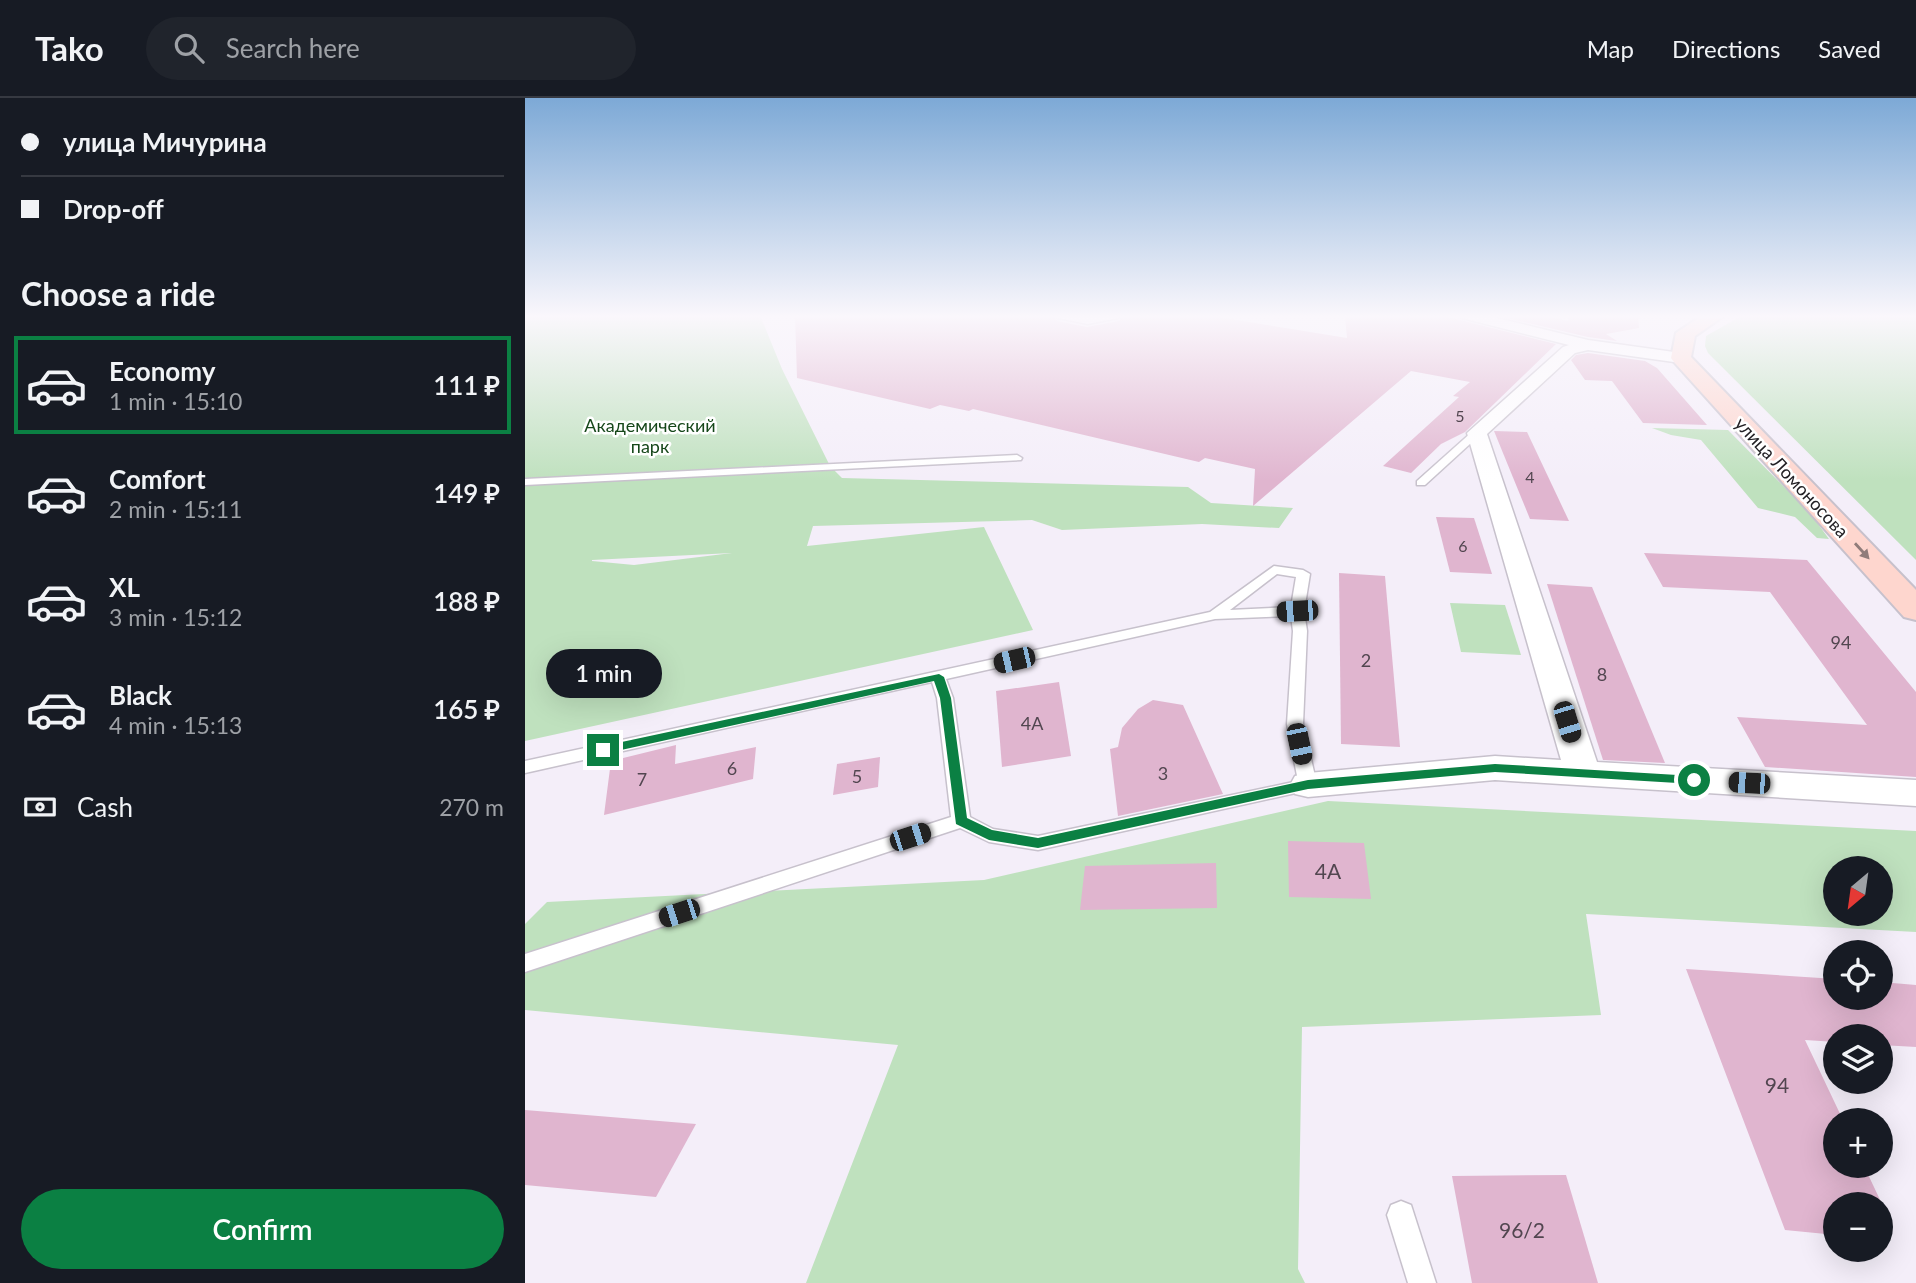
<!DOCTYPE html>
<html lang="en">
<head>
<meta charset="utf-8">
<style>
	:root { --surface:#171b24; --page:#20242c; --text:#f1f3f6; --muted:#9ea1a6; --line:#363941; --accent:#0b8043 }
	body { margin:0; font-family:Lato,sans-serif; background:var(--page); color:var(--text); height:100vh; display:flex; flex-direction:column; font-size:26px; white-space:nowrap }
	* { box-sizing:border-box; margin:0 }
	p { font-size:23px; color:var(--muted) }
	.icon { flex:none; width:38px; height:38px; fill:none; stroke:currentColor; stroke-width:2; stroke-linecap:round; stroke-linejoin:round }
	.map { position:relative; flex:1; overflow:hidden }
	.sheet { display:flex; flex-direction:column; background:var(--surface); width:525px }
	.sheet>* { flex:none }
	.banner { display:grid; align-content:center; height:154px; padding:0 21px; background:var(--surface) }
	.needle { width:46px; rotate:209deg }
	.buttons { position:absolute; left:1298px; top:758px; display:grid; gap:14px }
	.buttons a { display:grid; place-items:center; width:70px; height:70px; border-radius:50%; background:var(--surface); box-shadow:0 7px 28px #0002; font-size:35px }
	.end { position:absolute; width:32px; height:32px; margin:-16px; border:9px solid #0b8043; background:#fff; box-shadow:0 0 0 4px #fff }
	.from { border-radius:50% }
	.bubble { position:absolute; height:49px; border-radius:24px; background:var(--surface); box-shadow:0 7px 28px #0002; font-size:23px; font-weight:600; line-height:49px; text-align:center }
	.car { position:absolute; width:21px; height:42px; margin:-21px -10px; border-radius:9px; box-shadow:0 0 5px 2px #0007; background:linear-gradient(#222 24%,#8ab4d8 0 40%,#222 0 76%,#8ab4d8 0 86%,#222 0) }
	.banner b { display:flex; align-items:center; gap:24px; height:66px; font-size:26px }
	.banner b+b { border-top:2px solid var(--line) }
	.banner i { width:18px; height:18px; background:var(--text) }
	ul { padding:0; list-style:none }
	li { display:flex; align-items:center; gap:21px; height:98px; margin:0 14px 10px; padding:0 7px; border:4px solid transparent; border-radius:0px }
	li div { flex:1 }
	li b { display:block; font-size:26px }
	li em { font-style:normal; font-weight:600 }
	li.on { border-color:var(--accent) }
	li>.icon { width:63px; height:63px; stroke-width:1.5 }
	h2 { padding:0 21px; font-size:32px; line-height:84px }
	.pay { display:flex; align-items:center; gap:18px; height:77px; padding:0 21px; font-size:26px }
	.pay p { margin-inline-start:auto }
	.cta { display:flex; gap:14px; margin-top:auto; padding:14px 21px }
	.cta a { flex:1; height:80px; border-radius:42px; background:var(--accent); color:#fff; font-size:28px; font-weight:600; line-height:80px; text-align:center }
	header { display:flex; align-items:center; gap:42px; box-sizing:border-box; height:98px; padding:0 35px; background:var(--surface); border-bottom:2px solid var(--line) }
	header strong { font-size:33px }
	nav { display:flex; gap:38px; margin-inline-start:auto; font-size:24px }
	.search { width:490px; height:63px; background:var(--page); display:flex; align-items:center; gap:18px; box-sizing:border-box; padding:0 24px; border-radius:38px; color:var(--muted); font-size:26px }
	main { display:flex; flex:1; min-height:0 }
	.map>svg:first-child { display:block }
</style>
</head>
<body>
<header>
<strong>Tako</strong>
<div class="search"><svg class="icon" aria-label="search" viewBox="0 0 24 24"><circle cx="10" cy="10" r="6"/><path d="M15 15l6 6"/></svg>Search here</div>
<nav><a>Map</a><a>Directions</a><a>Saved</a></nav>
</header>
<main>
<section class="sheet">
<div class="banner">
<b><i class="from"></i>улица Мичурина</b>
<b><i></i>Drop-off</b>
</div>
<h2>Choose a ride</h2>
<ul>
<li class="on"><svg class="icon" aria-label="car" viewBox="0 0 24 24"><path d="M5 17H2v-5l4-1 3-4h7l3 4 3 1v5h-3M9 17h6M6 11h13"/><circle cx="7" cy="17" r="2"/><circle cx="17" cy="17" r="2"/></svg><div><b>Economy</b><p>1 min · 15:10</p></div><em>111 ₽</em></li>
<li><svg class="icon" aria-label="car" viewBox="0 0 24 24"><path d="M5 17H2v-5l4-1 3-4h7l3 4 3 1v5h-3M9 17h6M6 11h13"/><circle cx="7" cy="17" r="2"/><circle cx="17" cy="17" r="2"/></svg><div><b>Comfort</b><p>2 min · 15:11</p></div><em>149 ₽</em></li>
<li><svg class="icon" aria-label="car" viewBox="0 0 24 24"><path d="M5 17H2v-5l4-1 3-4h7l3 4 3 1v5h-3M9 17h6M6 11h13"/><circle cx="7" cy="17" r="2"/><circle cx="17" cy="17" r="2"/></svg><div><b>XL</b><p>3 min · 15:12</p></div><em>188 ₽</em></li>
<li><svg class="icon" aria-label="car" viewBox="0 0 24 24"><path d="M5 17H2v-5l4-1 3-4h7l3 4 3 1v5h-3M9 17h6M6 11h13"/><circle cx="7" cy="17" r="2"/><circle cx="17" cy="17" r="2"/></svg><div><b>Black</b><p>4 min · 15:13</p></div><em>165 ₽</em></li>
</ul>
<div class="pay"><svg class="icon" aria-label="cash" viewBox="0 0 24 24"><path d="M3 7h18v10H3z"/><circle cx="12" cy="12" r="2"/></svg>Cash<p>270 m</p></div>
<div class="cta"><a>Confirm</a></div>
</section>
<div class="map">
<svg width="1391" height="1185" viewBox="0 0 1391 1185">
	<rect width="100%" height="100%" fill="#f4eef9"/>
	<g fill="#bfe1be" fill-rule="evenodd">
		<path d="M0,217h235l22,54 48,97 12,12 346,9 23,16 82,5 -14,20 -77,-4 -140,6 -30,-10 -219,6 -6,20 177,-19 49,103 -508,111zM207,455l-98,12 -42,-4v-1z"/>
		<path d="M1218,217h173v245l-208,-207 -3,-7 1,-10z"/>
		<path d="M1127,330l76,2 82,83 19,26 -12,-1 -22,-21 -37,-9 -57,-68 -30,-5z"/>
		<path d="M925,505l55,2 16,50 -60,-3z"/>
		<path d="M803,703l588,30v101l-330,-18 15,101 -299,12 -4,242 7,14h-499l92,-238 -373,-35v-86l22,-22 437,-22zM1311,770h45v46h-45z"/>
	</g>
	<g fill="#e0b5cf">
		<path d="M270,217h258l4,6 30,6 32,-6 4,-6h83l141,23 -2,-23h95l116,29 -91,88 -24,12 -30,29 -28,-7 76,-69 -6,-1 17,-14 -59,-11 -158,135 2,-37 -50,-11 -6,4 -226,-53 -4,2 -29,-6 -10,4 -133,-31z"/>
		<path d="M1018,217l25,6 2,-6h68l1,13 -33,6 11,7 -29,-4 -90,-21z"/>
		<path d="M1063,255l57,8 12,7 50,57 -64,-2 -31,-42 -27,-1 -14,-20 5,-5z"/>
		<path d="M969,333l33,1 42,89 -39,-2z"/>
		<path d="M911,419l38,1 18,56 -42,-2z"/>
		<path d="M1119,455l163,7 109,132v85l-151,-10 -28,-50 130,8 -97,-133 -107,-5z"/>
		<path d="M814,475l46,3 15,171 -59,-3z"/>
		<path d="M1022,486l45,3 73,176 -62,-3z"/>
		<path d="M534,584l12,74 -69,11 -6,-76z"/>
		<path d="M628,602l30,5 40,89 -105,22 -8,-67 8,-2 4,-19 16,-19z"/>
		<path d="M151,647l-1,19 81,-17 -3,32 -149,36 7,-54z"/>
		<path d="M355,659l-2,30 -45,8 4,-31z"/>
		<path d="M763,743l76,2 7,56 -82,-2z"/>
		<path d="M691,765l1,45 -137,2 5,-44z"/>
		<path d="M1161,871l150,10v19h45v-16l35,3v62l-35,-2v-9h-45v6l-31,-2 38,80h-7v46h28l18,38h-46v31l-51,-5z"/>
		<path d="M0,1012l171,14 -40,73 -131,-12z"/>
		<path d="M1041,1077l32,108h-126l-20,-107z"/>
	</g>
	<g fill="none" stroke-linecap="round" stroke-linejoin="round">
		<defs>
			<g id="service">
				<path d="M948,333l9,2 -57,52h-8v-4z"/>
				<path d="M492,357l5,3 -1,2 -496,25v-6z"/>
				<path d="M749,468l29,4 7,4 -6,37 3,20 -4,93 14,61 -3,4 -276,61 -49,-8 -29,-14 -435,144v-18l426,-137 -14,-119 -5,-16 -407,91v-12l685,-149zM752,476l19,3 -5,30 -61,3zM766,518l2,15 -6,93 11,57 -260,55 -45,-7 -23,-12 -17,-119 -7,-19 269,-60z"/>
				<path d="M876,1103l10,4 25,78h-28l-21,-68 4,-10z"/>
			</g>
			<g id="minor">
				<path d="M531,217h64l-2,3 -30,6 -30,-6z"/>
				<path d="M935,217h25l103,25 93,13 8,5 -8,5 -93,-13 -13,3 -88,81 110,328 319,18v26l-421,-26 -187,17 -13,-3 -5,-9 5,-9 13,-3 187,-17 66,4 -94,-327 96,-86 6,-2 -107,-27z"/>
			</g>
			<path id="secondary" d="M1178,217h22l-30,21 -4,21 225,233v30l-12,-3 -230,-255 -3,-4 5,-25z"/>
		</defs>
		<use href="#service" stroke="#c7c1cc" stroke-width="3"/>
		<use href="#minor" stroke="#c7c1cc" stroke-width="3"/>
		<use href="#secondary" stroke="#c7c1cc" stroke-width="4"/>
		<use href="#service" fill="#fff" fill-rule="evenodd"/>
		<use href="#minor" fill="#fff" fill-rule="evenodd"/>
		<use href="#secondary" fill="#fed6ce" fill-rule="evenodd"/>
	</g>
	<defs><path id="oneway-solid" d="M-6-.8H1V-3.2L6.5 0L1 3.2V.8H-6Z" transform="scale(1.75)"/></defs>
	<use fill="#907c7a" href="#oneway-solid" transform="translate(1337 453) rotate(48)"/>
	<linearGradient id="sky" x2="0" y2="1"><stop stop-color="#7da9d6"/><stop offset="0.57" stop-color="#faf7fc"/><stop offset="1" stop-color="#faf7fc" stop-opacity="0"/></linearGradient>
	<rect width="1391" height="383" fill="url(#sky)"/>
	<path fill="#0b8043" d="M414,576l5,3 7,21 16,120 25,12 46,8 270,-58 187,-16 199,12 6,4 -6,4 -199,-12 -187,17 -270,59 -49,-8 -33,-16 -16,-126 -6,-17 -331,73 -7,-4 7,-4z"/>
	<g text-anchor="middle" dominant-baseline="central" stroke-width="5" stroke-linejoin="round" paint-order="stroke">
		<g font-size="16" fill="#524650">
			<text x="935" y="317">5</text>
			<text x="1005" y="378">4</text>
			<text x="938" y="447">6</text>
		</g>
		<g font-size="18" fill="#16471a" stroke="#fff">
			<text x="125" y="327">Академический<tspan x="125" dy="21">парк</tspan></text>
		</g>
		<g font-size="18" fill="#232125" stroke="#fff">
			<text transform="translate(1267 379) rotate(47)">улица Ломоносова</text>
		</g>
		<g font-size="18" fill="#524650">
			<text x="1316" y="544">94</text>
			<text x="841" y="562">2</text>
			<text x="1077" y="576">8</text>
			<text x="507" y="625">4А</text>
			<text x="207" y="670">6</text>
			<text x="638" y="675">3</text>
			<text x="332" y="678">5</text>
			<text x="117" y="681">7</text>
		</g>
		<g font-size="21" fill="#524650">
			<text x="803" y="772">4А</text>
			<text x="1252" y="986">94</text>
			<text x="997" y="1131">96/2</text>
		</g>
	</g>
</svg>
<div class="buttons">
<a><svg class="needle" viewBox="-14 -14 28 28"><path d="M0-13l5 13h-10z" fill="#e53935"/><path d="M0 13l5-13h-10z" fill="#9ea1a6"/></svg></a>
<a><svg class="icon" aria-label="locate" viewBox="0 0 24 24"><circle cx="12" cy="12" r="6"/><path d="M12 2v4M12 18v4M2 12h4M18 12h4"/></svg></a>
<a><svg class="icon" aria-label="layers" viewBox="0 0 24 24"><path d="M12 4l9 5-9 5-9-5zM3 14l9 5 9-5"/></svg></a>
<a>+</a>
<a>−</a>
</div>
<i class="end from" style="left:1169px;top:682px"></i>
<i class="end" style="left:78px;top:652px"></i>
<div class="bubble" style="left:21px;top:551px;width:116px">1 min</div>
<i class="car" style="left:772px;top:513px;rotate:267deg"></i>
<i class="car" style="left:489px;top:562px;rotate:257deg"></i>
<i class="car" style="left:1042px;top:624px;rotate:163deg"></i>
<i class="car" style="left:774px;top:646px;rotate:168deg"></i>
<i class="car" style="left:1224px;top:685px;rotate:273deg"></i>
<i class="car" style="left:385px;top:739px;rotate:72deg"></i>
<i class="car" style="left:154px;top:815px;rotate:252deg"></i>
</div>
</main>
</body>
</html>
